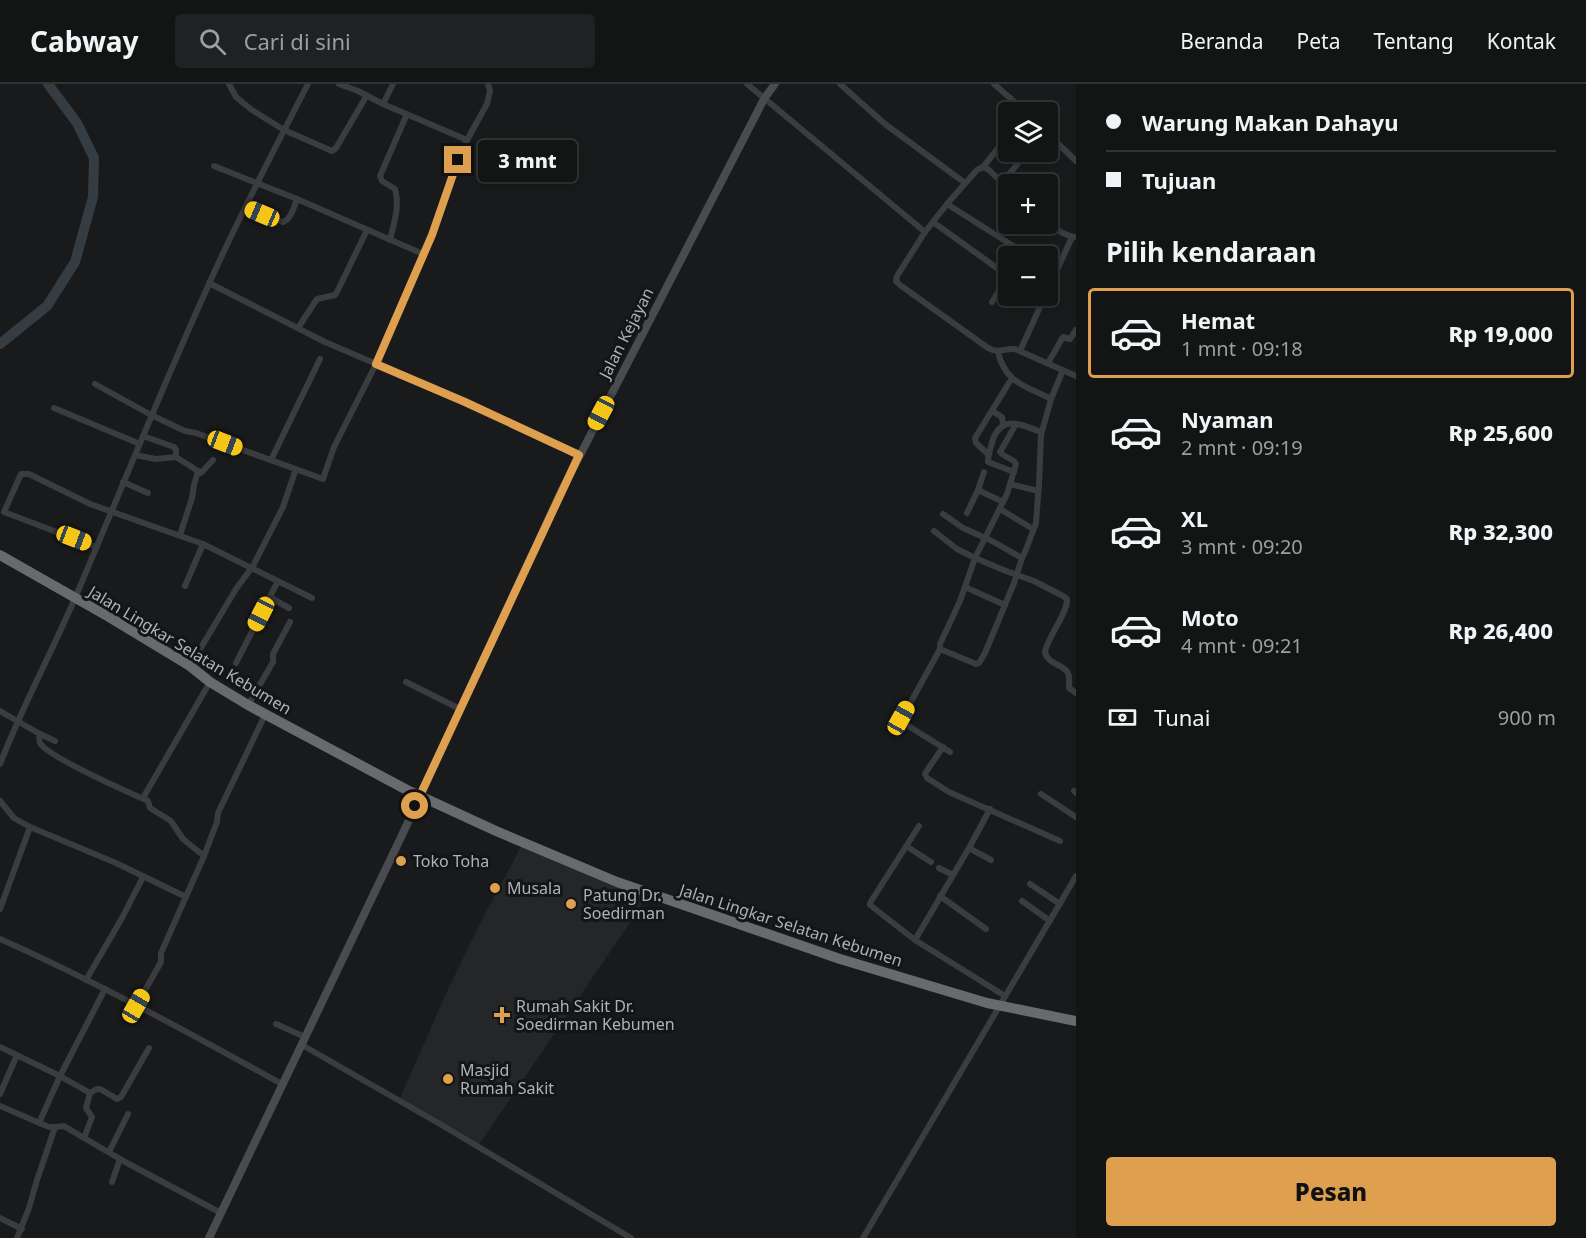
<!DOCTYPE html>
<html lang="id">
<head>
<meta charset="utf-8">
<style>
	:root { --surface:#131414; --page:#202122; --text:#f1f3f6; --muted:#9d9ea0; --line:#323334; --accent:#dea04e }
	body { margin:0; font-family:"Noto Sans",sans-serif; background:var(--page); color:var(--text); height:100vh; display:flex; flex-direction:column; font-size:22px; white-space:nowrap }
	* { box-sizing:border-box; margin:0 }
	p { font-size:20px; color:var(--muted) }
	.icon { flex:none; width:33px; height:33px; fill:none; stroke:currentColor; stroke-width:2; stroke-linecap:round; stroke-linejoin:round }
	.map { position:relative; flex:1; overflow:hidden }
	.panel { display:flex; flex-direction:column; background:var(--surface); width:510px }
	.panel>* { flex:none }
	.top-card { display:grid; align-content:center; height:132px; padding:0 30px; background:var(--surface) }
	.tools { position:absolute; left:998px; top:18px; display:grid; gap:12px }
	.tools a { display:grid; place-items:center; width:60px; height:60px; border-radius:6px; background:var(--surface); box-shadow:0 3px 9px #0003,0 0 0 2px var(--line); font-size:30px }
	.end { position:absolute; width:27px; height:27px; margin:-14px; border:8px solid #dea04e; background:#111; box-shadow:0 0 0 3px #111 }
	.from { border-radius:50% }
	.bubble { position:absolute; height:42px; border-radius:6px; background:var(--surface); box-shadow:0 3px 9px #0003,0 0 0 2px var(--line); font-size:20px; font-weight:800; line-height:42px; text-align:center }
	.car { position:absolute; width:18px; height:36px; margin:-18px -9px; border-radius:8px; box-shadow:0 0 4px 2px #0007; background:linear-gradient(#f5c518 24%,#345 0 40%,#f5c518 0 76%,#345 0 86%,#f5c518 0) }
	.top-card b { display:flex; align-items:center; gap:21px; height:57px; font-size:22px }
	.top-card b+b { border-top:2px solid var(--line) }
	.top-card i { width:15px; height:15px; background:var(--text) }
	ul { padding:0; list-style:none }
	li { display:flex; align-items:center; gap:18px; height:90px; margin:0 12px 9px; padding:0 18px; border:3px solid transparent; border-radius:6px }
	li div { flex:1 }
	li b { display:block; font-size:22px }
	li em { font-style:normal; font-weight:800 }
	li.selected { border-color:var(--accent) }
	li>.icon { width:54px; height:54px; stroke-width:1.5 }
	h2 { padding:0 30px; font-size:27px; line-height:72px }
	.pay { display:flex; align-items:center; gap:15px; height:66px; padding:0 30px; font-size:22px }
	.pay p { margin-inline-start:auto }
	.cta { display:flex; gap:12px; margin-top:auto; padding:12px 30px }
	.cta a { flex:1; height:69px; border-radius:6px; background:var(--accent); color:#111; font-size:24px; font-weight:800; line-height:69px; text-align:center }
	header { display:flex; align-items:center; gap:36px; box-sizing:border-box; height:84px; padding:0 30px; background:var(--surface); border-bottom:2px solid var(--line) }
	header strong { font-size:28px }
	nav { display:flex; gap:33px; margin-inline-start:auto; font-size:21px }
	.search { width:420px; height:54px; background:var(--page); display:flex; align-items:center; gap:15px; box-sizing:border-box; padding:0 21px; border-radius:6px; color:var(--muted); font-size:22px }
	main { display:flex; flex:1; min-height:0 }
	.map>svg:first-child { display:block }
</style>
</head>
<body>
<header>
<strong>Cabway</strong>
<div class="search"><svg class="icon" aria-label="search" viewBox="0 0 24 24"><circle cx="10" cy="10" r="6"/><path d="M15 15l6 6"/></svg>Cari di sini</div>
<nav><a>Beranda</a><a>Peta</a><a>Tentang</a><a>Kontak</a></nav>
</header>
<main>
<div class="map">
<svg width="1076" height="1154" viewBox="0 0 1076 1154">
	<rect width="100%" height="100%" fill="#191a1b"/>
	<path fill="#252628" d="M522,761l126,51 -170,250 -78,-48 48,-109 38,-77z"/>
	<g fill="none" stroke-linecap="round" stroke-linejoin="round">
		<path stroke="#353d43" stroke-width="10" d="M0,260l47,-38 28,-44 18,-65 1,-39 -17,-35 -29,-39"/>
		<g stroke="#3b3c40" stroke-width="6">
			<path d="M229,0l7,13 16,13 32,20 48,21 4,-3 31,-53"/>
			<path d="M339,0l19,7 25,13 84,36"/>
			<path d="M747,0l178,148 -28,44 -1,5 4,4 88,63c12,6 16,0 27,1l61,27"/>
			<path d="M840,0l45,40 80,59"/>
			<path d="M994,0l32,28"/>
			<path d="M383,20l10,-20"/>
			<path d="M1047,49l29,28"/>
			<path d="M214,82l83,33 126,55"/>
			<path d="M983,83l25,-31"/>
			<path d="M1002,99l25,-31"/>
			<path d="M947,120l82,52"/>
			<path d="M245,123l38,15c8,-3 11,-15 14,-23"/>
			<path d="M933,138l75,54"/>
			<path d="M1047,139c9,6 18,13 28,14"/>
			<path d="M925,148l22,-28 30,-34 6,-3 6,3 19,19"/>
			<path d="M390,156c4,-18 10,-33 5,-51l-13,-8 -2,-5 27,-62"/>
			<path d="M209,199l116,59 140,60 114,53"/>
			<path d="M1047,208l25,-55"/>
			<path d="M992,218l16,-26"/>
			<path d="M298,244l19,-29 18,-4 2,-3 30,-62"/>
			<path d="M1020,267l25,-55"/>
			<path d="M998,268c7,31 28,34 53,47"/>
			<path d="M1048,279l15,-26 7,2 6,-9"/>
			<path d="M95,300l56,31 34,16 11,2 127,46 11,-32 42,-83 56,-129 26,-75 9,-20 20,-36 3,-13 -2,-7"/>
			<path d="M54,324l86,36"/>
			<path d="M992,327l10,6 1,7"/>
			<path d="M143,352l31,11 2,3v7"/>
			<path d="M988,370l-12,-11 -1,-5 37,-60"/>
			<path d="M1002,370l-2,-2 16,-28"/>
			<path d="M135,371l21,4 20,-2 25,16 12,-13"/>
			<path d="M271,376l49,-101"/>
			<path d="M1014,388l-26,-10c0,-8 3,-15 5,-23 10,-25 29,-14 48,-7"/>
			<path d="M123,398l25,11"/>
			<path d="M1010,400l28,7"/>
			<path d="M978,406l25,12"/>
			<path d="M1000,425l33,20"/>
			<path d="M967,429l11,-23 6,-18"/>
			<path d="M943,430l20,14 29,13 30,17"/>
			<path d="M934,447l23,18 18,9 31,13 28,10 29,15 4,3c1,14 -19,37 -22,53 3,13 17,11 23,21 2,4 1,11 1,15l7,5"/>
			<path d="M180,451l12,-37 2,-13 4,-14"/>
			<path d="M96,463l-92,-35 17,-38h8l61,30 113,40 109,54"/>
			<path d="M185,502l18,-42"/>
			<path d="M965,503l40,18"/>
			<path d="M269,513l20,11"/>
			<path d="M940,565l36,15 3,-1 6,-10 29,-70 8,-25 3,-6 11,-29 3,-39 2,-49 10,-36 12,-29"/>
			<path d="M236,579l42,-82"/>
			<path d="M190,582l46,-77 17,-23 30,-59 13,-38"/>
			<path d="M406,598l54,27"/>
			<path d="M248,621l25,-43v-8l17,-32"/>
			<path d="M0,627l40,23 15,7"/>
			<path d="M40,650c-1,4 -1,6 0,9 8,14 90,50 108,58l2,7 21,13 12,18 21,17"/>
			<path d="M943,663l-17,25 -1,2 2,4 22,14 111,49"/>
			<path d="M950,668l-48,-30 -1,-2 39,-71v-5l20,-43 15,-43 32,-64 9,-30 -2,-3 -9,-5"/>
			<path d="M0,680c22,-57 51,-110 75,-166 45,-105 87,-211 134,-314 30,-68 65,-134 99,-200"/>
			<path d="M1074,707l2,2"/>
			<path d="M1041,710l35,23"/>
			<path d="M143,714l67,-116"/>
			<path d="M0,717l14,17 16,9 -30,82"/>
			<path d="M919,742l-49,77v2l45,35 90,56"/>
			<path d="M30,743l86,36 70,34"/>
			<path d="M906,762l25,16"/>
			<path d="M969,764l22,12"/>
			<path d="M939,784l14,7"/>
			<path d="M1030,800l30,20"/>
			<path d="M940,812l46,33"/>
			<path d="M1022,817l28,20"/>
			<path d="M0,855c97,43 189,94 282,145"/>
			<path d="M915,856l54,-92 21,-39"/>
			<path d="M86,896l36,-62 21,-41"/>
			<path d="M136,922l25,-44v-9l43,-97 13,-34 1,-9 47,-98"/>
			<path d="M276,940l29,13"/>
			<path d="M302,961l138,79 191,114"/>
			<path d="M0,963l60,29 30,17 7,-4h3l17,10 4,-2 28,-49"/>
			<path d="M0,1010l17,-39"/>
			<path d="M0,1022l49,21h6l-18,53 -8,28 -12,30"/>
			<path d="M39,1039l21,-47 45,-87"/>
			<path d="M55,1043l9,-1 20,12 8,-21 -6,-9 4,-15"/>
			<path d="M84,1054l43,25 94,50"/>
			<path d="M109,1068l19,-38"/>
			<path d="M112,1098l8,-23"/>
			<path d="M0,1134l22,11"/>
			<path d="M863,1154l213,-362"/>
		</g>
		<path stroke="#494b50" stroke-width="8" d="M209,1154l194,-405 159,-343 202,-391 11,-15"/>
		<path stroke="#676b70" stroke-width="10" d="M0,471l109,62 81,49 20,16 38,23 159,85 89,41 121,51 223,77 147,44 89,18"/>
	</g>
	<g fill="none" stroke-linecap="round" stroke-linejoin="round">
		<path stroke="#dea04e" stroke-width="8" d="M415,722l164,-351 -114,-53 -89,-38 56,-129 26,-75"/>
	</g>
	<g fill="#dea04e" stroke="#141516" stroke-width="2">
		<circle cx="401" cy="777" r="6"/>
		<circle cx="495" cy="804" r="6"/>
		<circle cx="571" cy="820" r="6"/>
		<path d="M499 922h6v6h6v6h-6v6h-6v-6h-6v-6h6z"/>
		<circle cx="448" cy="995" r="6"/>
	</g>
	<g text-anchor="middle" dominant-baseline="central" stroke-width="6" stroke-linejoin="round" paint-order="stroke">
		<g font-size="16" fill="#adb2b9" stroke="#141516">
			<text transform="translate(626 249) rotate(-63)">Jalan Kejayan</text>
			<text transform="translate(190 566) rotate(31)">Jalan Lingkar Selatan Kebumen</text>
			<text transform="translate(791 841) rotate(18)">Jalan Lingkar Selatan Kebumen</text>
		</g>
		<g font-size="16" fill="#adb2b9" stroke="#141516" text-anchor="start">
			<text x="413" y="777">Toko Toha</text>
			<text x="507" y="804">Musala</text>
			<text x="583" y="811">Patung Dr.<tspan x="583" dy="18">Soedirman</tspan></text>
			<text x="516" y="922">Rumah Sakit Dr.<tspan x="516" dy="18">Soedirman Kebumen</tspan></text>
			<text x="460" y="986">Masjid<tspan x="460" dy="18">Rumah Sakit</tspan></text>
		</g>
	</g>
</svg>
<div class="tools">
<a><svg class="icon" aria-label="layers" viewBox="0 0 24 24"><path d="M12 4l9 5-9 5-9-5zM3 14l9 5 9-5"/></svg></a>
<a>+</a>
<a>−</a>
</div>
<i class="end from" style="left:415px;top:722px"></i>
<i class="end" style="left:458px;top:76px"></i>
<div class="bubble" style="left:478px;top:56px;width:99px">3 mnt</div>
<i class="car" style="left:262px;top:130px;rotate:293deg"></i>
<i class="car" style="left:601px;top:329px;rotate:208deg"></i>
<i class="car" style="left:225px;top:359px;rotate:111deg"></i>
<i class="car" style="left:74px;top:454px;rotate:111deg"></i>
<i class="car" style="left:261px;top:530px;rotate:207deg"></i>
<i class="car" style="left:901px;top:634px;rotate:29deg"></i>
<i class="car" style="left:136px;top:922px;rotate:30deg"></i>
</div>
<section class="panel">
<div class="top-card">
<b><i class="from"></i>Warung Makan Dahayu</b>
<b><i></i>Tujuan</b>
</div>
<h2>Pilih kendaraan</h2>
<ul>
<li class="selected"><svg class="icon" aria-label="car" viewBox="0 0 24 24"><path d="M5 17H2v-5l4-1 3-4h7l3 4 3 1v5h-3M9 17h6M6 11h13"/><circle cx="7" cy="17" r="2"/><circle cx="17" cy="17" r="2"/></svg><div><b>Hemat</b><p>1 mnt · 09:18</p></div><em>Rp 19,000</em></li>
<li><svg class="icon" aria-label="car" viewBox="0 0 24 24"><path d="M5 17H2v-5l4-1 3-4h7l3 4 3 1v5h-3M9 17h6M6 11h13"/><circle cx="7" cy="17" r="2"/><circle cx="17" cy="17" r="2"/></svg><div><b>Nyaman</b><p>2 mnt · 09:19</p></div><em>Rp 25,600</em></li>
<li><svg class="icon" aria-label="car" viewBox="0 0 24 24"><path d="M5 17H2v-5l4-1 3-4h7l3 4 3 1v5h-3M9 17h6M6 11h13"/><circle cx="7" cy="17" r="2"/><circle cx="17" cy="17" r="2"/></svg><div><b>XL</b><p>3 mnt · 09:20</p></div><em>Rp 32,300</em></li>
<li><svg class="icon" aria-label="car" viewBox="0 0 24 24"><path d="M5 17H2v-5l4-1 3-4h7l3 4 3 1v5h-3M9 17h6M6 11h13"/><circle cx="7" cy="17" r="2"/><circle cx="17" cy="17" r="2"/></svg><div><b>Moto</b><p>4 mnt · 09:21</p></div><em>Rp 26,400</em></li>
</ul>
<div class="pay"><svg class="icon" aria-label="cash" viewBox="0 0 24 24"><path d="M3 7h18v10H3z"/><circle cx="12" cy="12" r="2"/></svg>Tunai<p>900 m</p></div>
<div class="cta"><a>Pesan</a></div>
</section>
</main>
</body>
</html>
